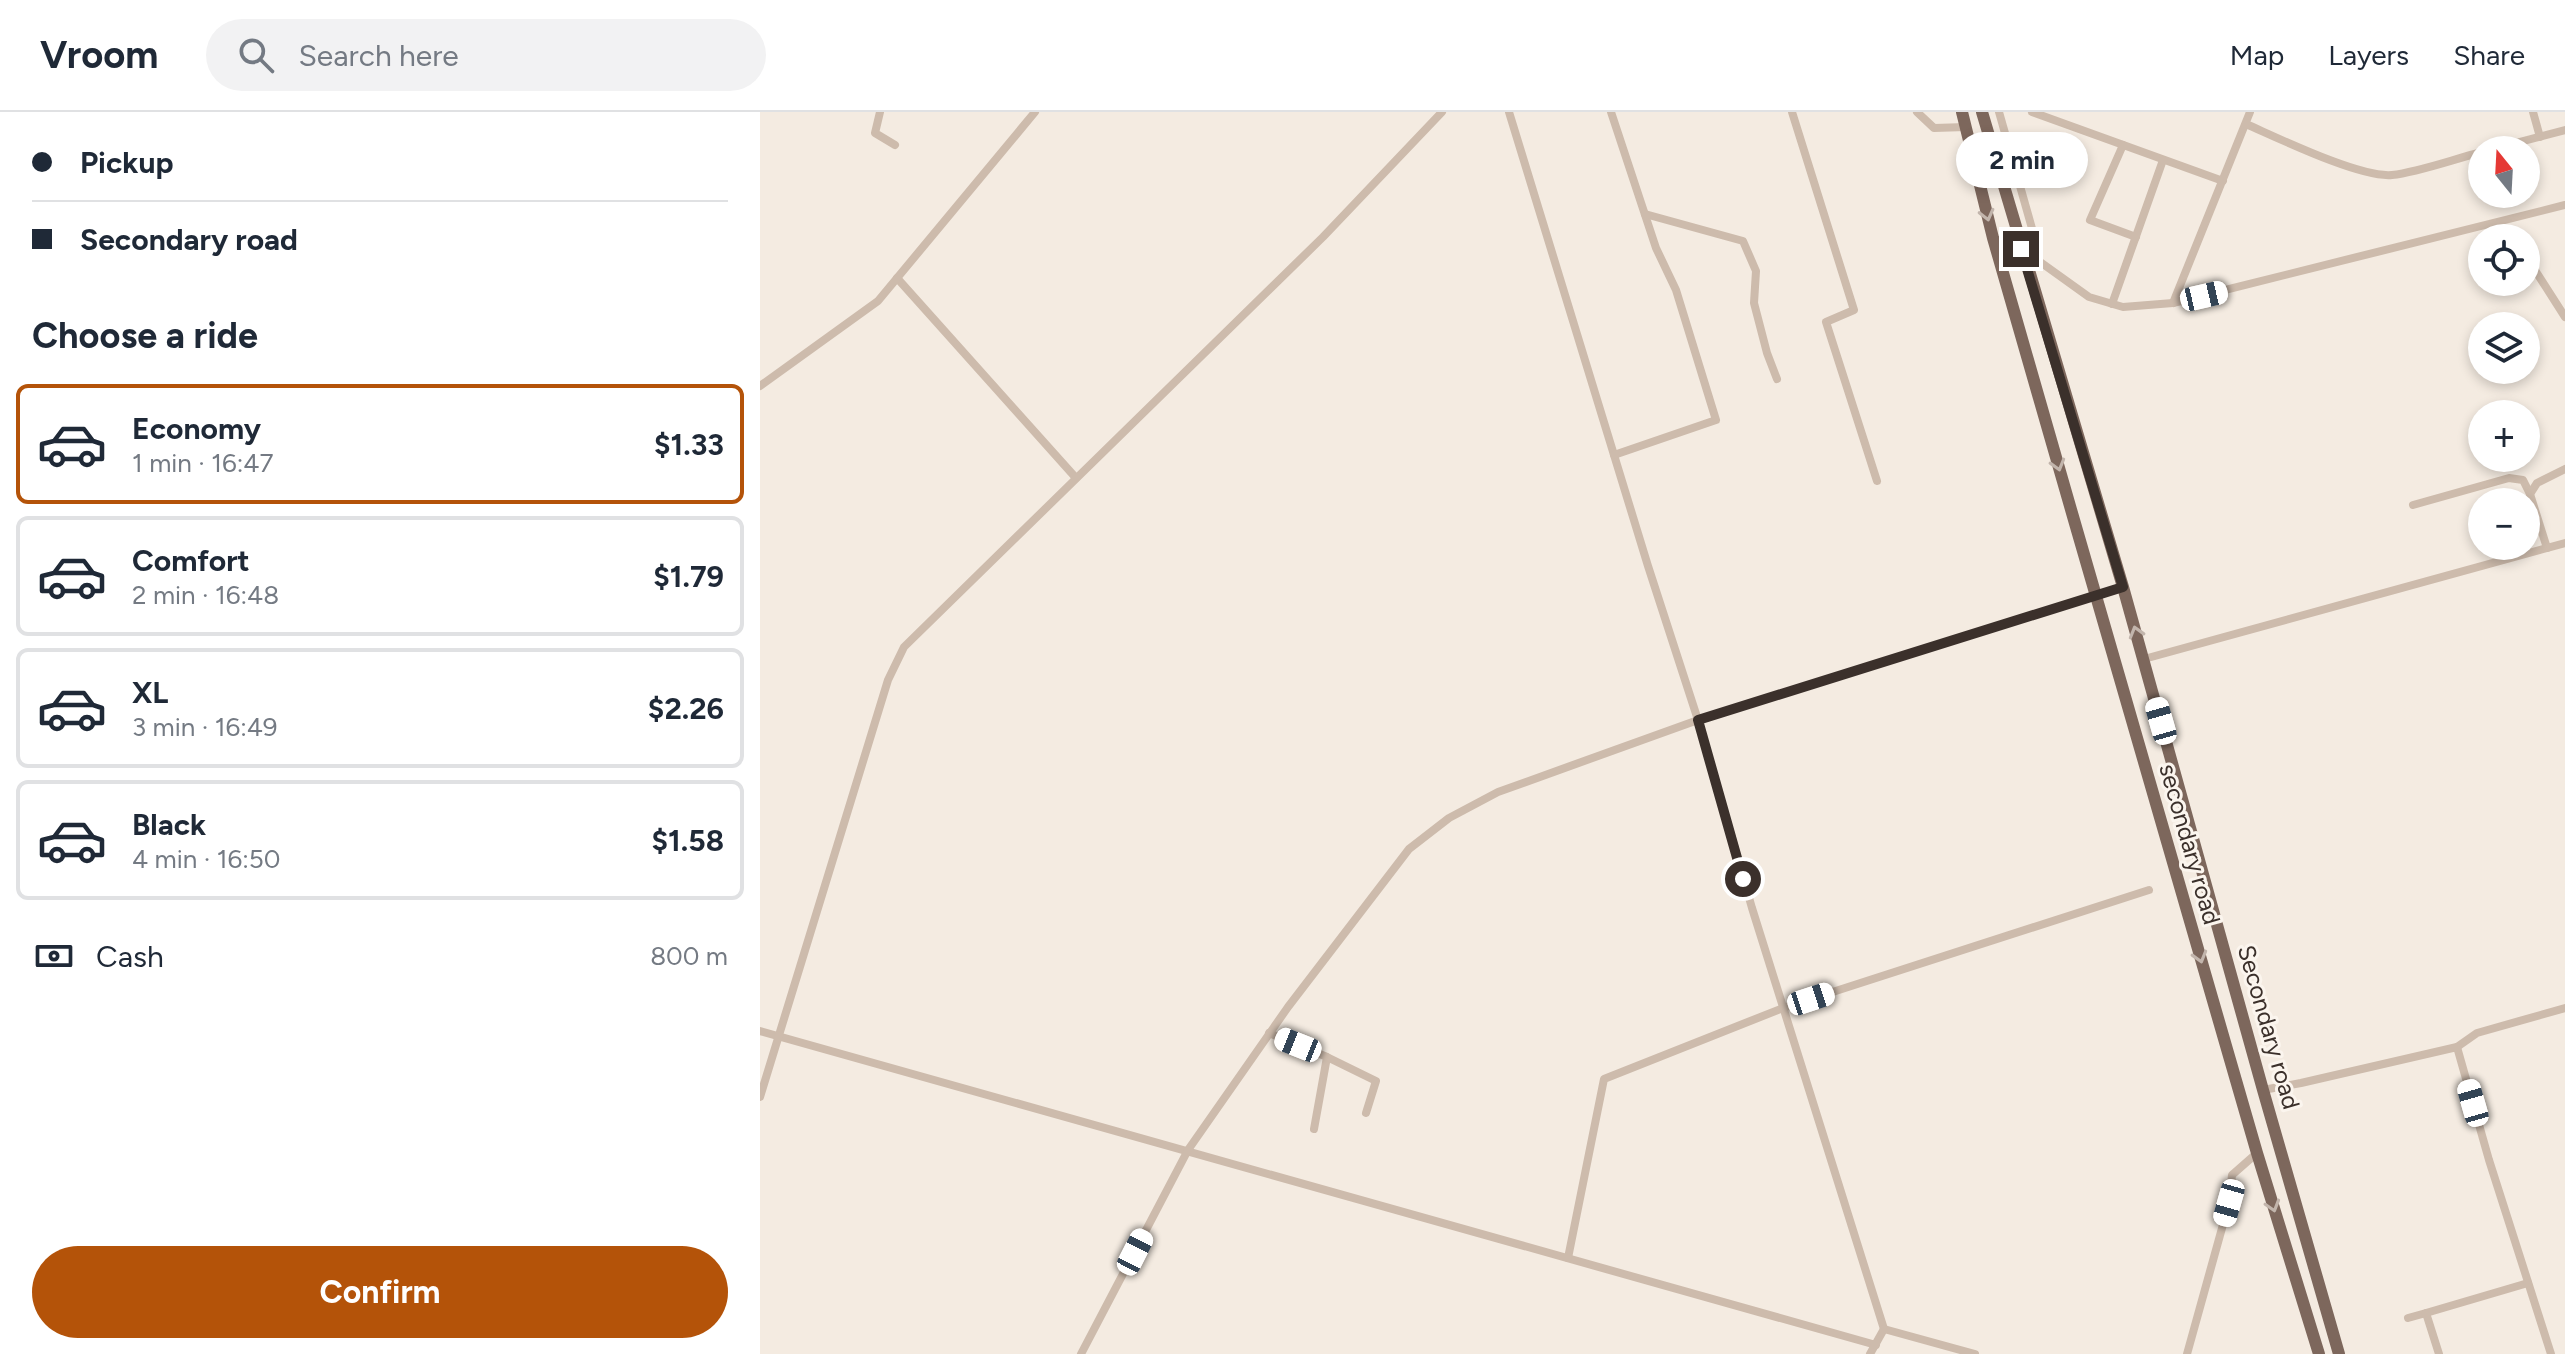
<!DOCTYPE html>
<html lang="en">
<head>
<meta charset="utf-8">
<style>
	:root { --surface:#fff; --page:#f2f2f3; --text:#1f2937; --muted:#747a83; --line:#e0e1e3; --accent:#b45309 }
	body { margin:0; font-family:Figtree,sans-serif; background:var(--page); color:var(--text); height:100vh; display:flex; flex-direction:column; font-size:30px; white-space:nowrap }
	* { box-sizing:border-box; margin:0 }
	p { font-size:26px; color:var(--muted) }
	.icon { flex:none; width:44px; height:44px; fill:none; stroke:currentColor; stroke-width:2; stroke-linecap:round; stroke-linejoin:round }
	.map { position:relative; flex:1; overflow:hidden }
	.details { display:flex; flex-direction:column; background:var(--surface); width:760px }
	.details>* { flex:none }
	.banner { display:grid; align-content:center; height:176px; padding:0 32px; background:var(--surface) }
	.needle { width:52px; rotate:342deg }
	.controls { position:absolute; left:1708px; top:24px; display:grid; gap:16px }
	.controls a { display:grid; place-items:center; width:72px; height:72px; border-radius:50%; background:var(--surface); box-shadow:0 4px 12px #0003; font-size:40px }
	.end { position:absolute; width:36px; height:36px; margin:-18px; border:10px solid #3b302b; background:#fff; box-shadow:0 0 0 4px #fff }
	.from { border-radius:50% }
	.bubble { position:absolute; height:56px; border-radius:28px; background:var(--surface); box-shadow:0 4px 12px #0003; font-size:26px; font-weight:700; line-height:56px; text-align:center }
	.car { position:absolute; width:24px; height:48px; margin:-24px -12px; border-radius:10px; box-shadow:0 0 6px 2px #0007; background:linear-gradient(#fff 24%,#345 0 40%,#fff 0 76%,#345 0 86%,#fff 0) }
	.banner b { display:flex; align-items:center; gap:28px; height:76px; font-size:30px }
	.banner b+b { border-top:2px solid var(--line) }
	.banner i { width:20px; height:20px; background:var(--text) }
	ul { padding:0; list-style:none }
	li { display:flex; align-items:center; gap:24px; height:120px; margin:0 16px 12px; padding:0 16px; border:4px solid var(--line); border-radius:12px }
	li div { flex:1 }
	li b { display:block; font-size:30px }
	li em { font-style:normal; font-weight:700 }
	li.current { border-color:var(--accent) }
	li>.icon { width:72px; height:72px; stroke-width:1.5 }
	h2 { padding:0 32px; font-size:36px; line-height:96px }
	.pay { display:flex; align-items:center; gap:20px; height:88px; padding:0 32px; font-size:30px }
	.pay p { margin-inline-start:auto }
	.cta { display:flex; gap:16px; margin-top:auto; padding:16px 32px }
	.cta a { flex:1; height:92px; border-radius:48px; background:var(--accent); color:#fff; font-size:32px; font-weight:700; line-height:92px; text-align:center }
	header { display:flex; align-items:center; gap:48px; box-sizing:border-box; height:112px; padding:0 40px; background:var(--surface); border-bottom:2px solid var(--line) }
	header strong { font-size:38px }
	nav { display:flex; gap:44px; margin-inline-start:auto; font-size:28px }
	.search { width:560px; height:72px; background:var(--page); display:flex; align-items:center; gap:20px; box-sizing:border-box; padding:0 28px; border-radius:44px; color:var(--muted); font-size:30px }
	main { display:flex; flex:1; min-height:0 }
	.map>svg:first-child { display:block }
</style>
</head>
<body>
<header>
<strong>Vroom</strong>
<div class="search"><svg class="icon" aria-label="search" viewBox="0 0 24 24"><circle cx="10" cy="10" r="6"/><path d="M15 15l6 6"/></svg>Search here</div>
<nav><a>Map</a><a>Layers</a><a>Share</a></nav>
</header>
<main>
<section class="details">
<div class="banner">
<b><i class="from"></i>Pickup</b>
<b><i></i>Secondary road</b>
</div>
<h2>Choose a ride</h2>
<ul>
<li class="current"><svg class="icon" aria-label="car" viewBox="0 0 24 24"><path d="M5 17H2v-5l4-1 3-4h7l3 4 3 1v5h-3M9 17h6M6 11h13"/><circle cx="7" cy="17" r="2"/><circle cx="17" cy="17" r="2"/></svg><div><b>Economy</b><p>1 min · 16:47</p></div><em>$1.33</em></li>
<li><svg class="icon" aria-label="car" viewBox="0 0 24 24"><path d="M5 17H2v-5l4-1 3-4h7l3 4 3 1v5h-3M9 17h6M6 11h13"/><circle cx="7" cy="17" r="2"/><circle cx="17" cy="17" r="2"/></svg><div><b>Comfort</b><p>2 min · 16:48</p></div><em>$1.79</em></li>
<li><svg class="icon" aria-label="car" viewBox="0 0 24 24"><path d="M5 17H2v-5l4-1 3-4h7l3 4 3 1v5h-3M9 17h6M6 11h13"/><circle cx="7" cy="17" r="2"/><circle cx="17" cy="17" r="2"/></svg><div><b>XL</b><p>3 min · 16:49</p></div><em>$2.26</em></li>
<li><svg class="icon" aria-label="car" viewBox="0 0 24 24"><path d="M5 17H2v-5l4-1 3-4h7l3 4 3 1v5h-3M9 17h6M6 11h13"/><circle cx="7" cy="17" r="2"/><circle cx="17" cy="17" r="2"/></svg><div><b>Black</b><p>4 min · 16:50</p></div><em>$1.58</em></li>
</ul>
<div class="pay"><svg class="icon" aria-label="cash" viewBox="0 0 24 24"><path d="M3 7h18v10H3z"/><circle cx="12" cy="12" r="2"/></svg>Cash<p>800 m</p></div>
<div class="cta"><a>Confirm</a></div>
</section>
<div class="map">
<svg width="1805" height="1242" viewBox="0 0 1805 1242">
	<rect width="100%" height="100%" fill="#f4ebe1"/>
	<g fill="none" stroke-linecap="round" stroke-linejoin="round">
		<g stroke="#cdbbac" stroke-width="8">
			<path d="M120,0l-5,21 20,12"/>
			<path d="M749,0l139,454 50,154 54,188 132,421"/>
			<path d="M851,0l45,136 20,42 40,130 -102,35"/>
			<path d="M1032,0l62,198 -28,12 51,159"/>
			<path d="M1157,0l17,16 32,-1"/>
			<path d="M1239,0l34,120 3,27"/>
			<path d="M1272,0l191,69"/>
			<path d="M1773,0l7,25"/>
			<path d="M1486,12c32,14 114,54 146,51 27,-3 62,-16 90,-23"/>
			<path d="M1363,33l-33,75 46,17"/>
			<path d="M1729,38l76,-20"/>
			<path d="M885,102l98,27 13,30 -2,32 13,50 10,26"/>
			<path d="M1766,127l7,28 32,50"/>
			<path d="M1262,137l67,48 34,10 50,-4 392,-98"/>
			<path d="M137,166l179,200"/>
			<path d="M1413,191l77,-191"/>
			<path d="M1352,192l51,-144"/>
			<path d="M0,274l118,-85 157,-189"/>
			<path d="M1653,393l96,-27 14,2 7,14"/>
			<path d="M1787,436l-17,-54 7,-11 28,-14"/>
			<path d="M1384,547l421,-116"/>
			<path d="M0,919l1116,314"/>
			<path d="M509,921l58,24 -13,72"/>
			<path d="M1697,935l20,-14 88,-25"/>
			<path d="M567,945l49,24 -10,32"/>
			<path d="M1503,978l38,-7 156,-36 32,113 62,194"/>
			<path d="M0,985l128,-417 16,-33 419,-410 119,-125"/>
			<path d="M808,1146l36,-179 179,-71 366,-118"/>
			<path d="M1648,1206l18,-5"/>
			<path d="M321,1242l107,-204 100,-143 121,-158 40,-31 49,-26 200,-72 425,-133"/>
			<path d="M1110,1242l14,-25 91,25"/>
			<path d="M1427,1242l42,-151 3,-28 25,-22"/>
			<path d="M1679,1242l-13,-41 102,-30"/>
		</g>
		<g stroke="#7d675c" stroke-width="12">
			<path d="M1202,0l31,126 79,275 185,640 62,201"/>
			<path d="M1222,0l141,475 140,503 76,264"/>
		</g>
	</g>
	<defs><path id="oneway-chevron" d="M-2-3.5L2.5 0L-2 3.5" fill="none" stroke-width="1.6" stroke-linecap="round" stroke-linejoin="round" transform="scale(2)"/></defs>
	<g stroke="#c2b5ac">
		<use href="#oneway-chevron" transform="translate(1227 103) rotate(76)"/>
		<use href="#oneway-chevron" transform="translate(1298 353) rotate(74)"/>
		<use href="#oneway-chevron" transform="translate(1376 520) rotate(-106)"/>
		<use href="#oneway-chevron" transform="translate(1440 845) rotate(74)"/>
		<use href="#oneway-chevron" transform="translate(1513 1094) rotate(73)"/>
	</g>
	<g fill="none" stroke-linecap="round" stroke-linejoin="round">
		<path stroke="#3b302b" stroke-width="10" d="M983,767l-45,-159 425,-133 -102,-338"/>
	</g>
	<g text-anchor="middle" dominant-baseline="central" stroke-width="6" stroke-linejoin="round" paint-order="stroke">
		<g font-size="24" fill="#3b302b" stroke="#fbf5ee">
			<text transform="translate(1430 732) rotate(74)">secondary road</text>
			<text transform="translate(1509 915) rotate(74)">Secondary road</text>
		</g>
	</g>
</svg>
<div class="controls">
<a><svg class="needle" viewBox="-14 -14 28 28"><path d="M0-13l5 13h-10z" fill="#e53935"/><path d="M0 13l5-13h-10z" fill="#747a83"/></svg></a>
<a><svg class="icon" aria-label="locate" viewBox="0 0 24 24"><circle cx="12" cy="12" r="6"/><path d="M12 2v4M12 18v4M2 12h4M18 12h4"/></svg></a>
<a><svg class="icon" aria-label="layers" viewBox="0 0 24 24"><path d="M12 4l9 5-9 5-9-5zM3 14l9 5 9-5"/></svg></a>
<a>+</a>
<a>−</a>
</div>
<i class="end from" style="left:983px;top:767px"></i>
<i class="end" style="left:1261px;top:137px"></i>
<div class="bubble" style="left:1196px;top:20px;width:132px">2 min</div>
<i class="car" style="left:1444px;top:184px;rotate:77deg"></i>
<i class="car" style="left:1401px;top:609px;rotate:344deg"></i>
<i class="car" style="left:1051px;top:887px;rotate:72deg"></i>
<i class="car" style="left:538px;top:933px;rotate:292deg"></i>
<i class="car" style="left:1713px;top:991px;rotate:344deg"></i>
<i class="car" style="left:1469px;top:1091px;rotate:196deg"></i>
<i class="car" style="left:375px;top:1140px;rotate:27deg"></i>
</div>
</main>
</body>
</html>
